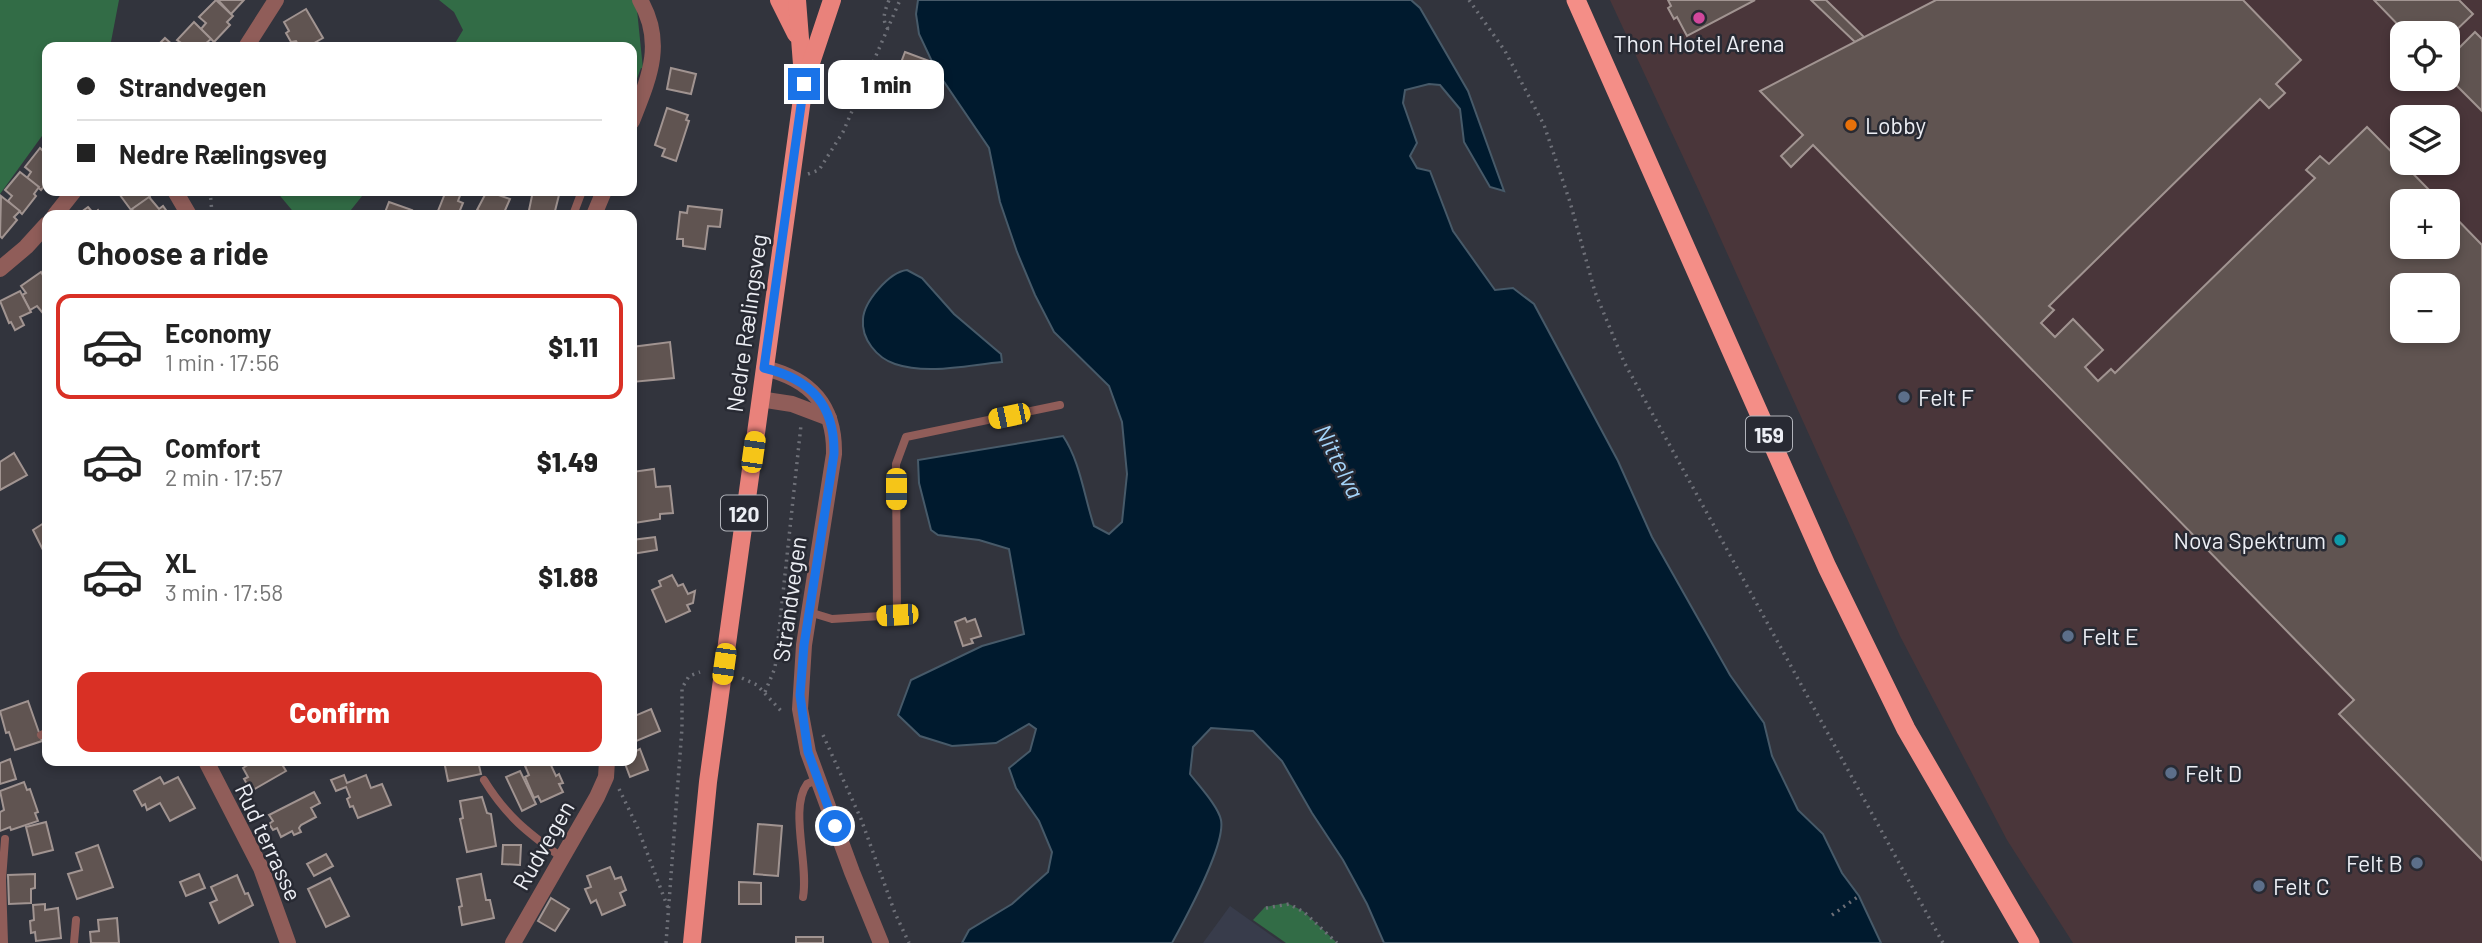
<!DOCTYPE html>
<html lang="en">
<head>
<meta charset="utf-8">
<style>
	:root { --surface:#fff; --page:#f2f2f2; --text:#222; --muted:#767676; --line:#e0e0e0; --accent:#d93025 }
	body { margin:0; font-family:Barlow,sans-serif; background:var(--page); color:var(--text); height:100vh; display:flex; flex-direction:column; font-size:26px; white-space:nowrap }
	* { box-sizing:border-box; margin:0 }
	p { font-size:23px; color:var(--muted) }
	.icon { flex:none; width:38px; height:38px; fill:none; stroke:currentColor; stroke-width:2; stroke-linecap:round; stroke-linejoin:round }
	.map { position:relative; flex:1; overflow:hidden }
	.side { position:absolute; left:42px; top:210px; width:595px; height:556px; display:flex; flex-direction:column; background:var(--surface); border-radius:14px; box-shadow:0 4px 10px #0003 }
	.side>* { flex:none }
	.guide { position:absolute; left:42px; top:42px; width:595px; height:154px; border-radius:14px; box-shadow:0 4px 10px #0003; display:grid; align-content:center; height:154px; padding:0 35px; background:var(--surface) }
	.buttons { position:absolute; left:2390px; top:21px; display:grid; gap:14px }
	.buttons a { display:grid; place-items:center; width:70px; height:70px; border-radius:14px; background:var(--surface); box-shadow:0 4px 10px #0003; font-size:35px }
	.end { position:absolute; width:32px; height:32px; margin:-16px; border:9px solid #1a73e8; background:#fff; box-shadow:0 0 0 4px #fff }
	.from { border-radius:50% }
	.bubble { position:absolute; height:49px; border-radius:14px; background:var(--surface); box-shadow:0 4px 10px #0003; font-size:23px; font-weight:800; line-height:49px; text-align:center }
	.car { position:absolute; width:21px; height:42px; margin:-21px -10px; border-radius:9px; box-shadow:0 0 5px 2px #0007; background:linear-gradient(#f5c518 24%,#345 0 40%,#f5c518 0 76%,#345 0 86%,#f5c518 0) }
	.guide b { display:flex; align-items:center; gap:24px; height:66px; font-size:26px }
	.guide b+b { border-top:2px solid var(--line) }
	.guide i { width:18px; height:18px; background:var(--text) }
	ul { padding:0; list-style:none }
	li { display:flex; align-items:center; gap:21px; height:105px; margin:0 14px 10px; padding:0 21px; border:4px solid transparent; border-radius:14px }
	li div { flex:1 }
	li b { display:block; font-size:26px }
	li em { font-style:normal; font-weight:800 }
	li.selected { border-color:var(--accent) }
	li>.icon { width:63px; height:63px; stroke-width:1.5 }
	h2 { padding:0 35px; font-size:32px; line-height:84px }
	.button { display:flex; gap:14px; margin-top:auto; padding:14px 35px }
	.button a { flex:1; height:80px; border-radius:14px; background:var(--accent); color:#fff; font-size:28px; font-weight:800; line-height:80px; text-align:center }
	.map>svg:first-child { display:block }
</style>
</head>
<body>
<div class="map">
<svg width="2482" height="943" viewBox="0 0 2482 943">
	<rect width="100%" height="100%" fill="#32343d"/>
	<path fill="#4a363a" fill-rule="evenodd" d="M1610,0h872v943h-409l-66,-103 -107,-204 -201,-445zM2403,33h45v46h-45zM2403,117h45v46h-45zM2403,201h45v46h-45zM2403,285h45v46h-45z"/>
	<path fill="#383c4b" d="M1230,906l52,37h-79z"/>
	<g fill="#326c46">
		<path d="M0,0h119l-9,47h-63v82l-47,65z"/>
		<path d="M439,0h197l7,69 -2,-1 -9,24v-45h-184l6,-2 9,-15 -9,-18z"/>
		<path d="M276,191h90l-19,24h-51z"/>
		<path d="M1287,903l16,8 34,32h-51l-33,-23 12,-13z"/>
	</g>
	<g fill="#001a2e" stroke="#475a69" stroke-width="2">
		<path d="M918,0h493l9,8 48,83 36,100 -14,-4 -26,-45 -4,-33 -20,-24 -11,-1 -24,6 -2,13 14,40 -7,13 7,12 13,3 23,60 42,59 18,-2 21,16 84,157 34,76 78,138 34,48 8,33 26,54 25,24 19,39 17,23 22,47h-497l-17,-39 -24,-44 -31,-47 -30,-52 -29,-30 -42,-3 -18,19 -3,27c9,12 28,32 31,46 5,25 -36,99 -49,123h-210l7,-13 43,-26 36,-32 4,-20 -13,-31 -23,-33 -7,-20 21,-17 6,-22 -7,-5 -33,19 -44,3 -32,-10 -22,-21 13,-35 71,-34 42,-12 -15,-85 -30,-9 -41,-5 -7,-5 -12,-47 -1,-23 145,-24c17,25 21,60 31,90l15,8 13,-12 5,-48 -5,-52 -13,-36 -55,-54 -19,-37 -18,-43 -17,-50 -11,-54 -53,-78 -17,-36 -3,-20z"/>
		<path d="M907,270l15,8 32,36 47,40 1,8c-34,3 -74,13 -107,2 -18,-6 -34,-25 -32,-45 1,-17 26,-47 44,-49z"/>
	</g>
	<g fill="#605451" stroke="#a19491" stroke-width="2" fill-rule="evenodd">
		<path d="M216,0l17,16 -6,6 3,3 -16,17 -13,-13 5,-6 -7,-6z"/>
		<path d="M218,0h26l-13,14z"/>
		<path d="M1668,0h87l-68,36 -10,-19 -3,2 -6,-11 3,-2z"/>
		<path d="M1811,0h15l38,37 -9,5z"/>
		<path d="M1936,0h307l58,60 -25,24 9,9 -16,15 -9,-9 -211,207 5,4 -13,13 14,14 18,-18 30,31 -18,17 13,14 13,-12 4,4 200,-195 -9,-8 14,-14 9,8 38,-37 73,74h-37v46h45v-37l34,35v615l-143,-146 15,-14 -541,-555 -22,22 -10,-11 22,-21 -43,-44zM2403,285h45v46h-45z"/>
		<path d="M2374,0h85l14,14 -25,24v-5h-42z"/>
		<path d="M306,9l17,29 -16,9h-7l-4,-6 -5,1 -5,-9 3,-2 -5,-9z"/>
		<path d="M194,22l17,17 -6,5 3,3h-26l2,-2 -7,-5z"/>
		<path d="M2475,32l7,7v72l-34,-34v-18z"/>
		<path d="M165,38l10,9h-19z"/>
		<path d="M905,52l27,10 -6,17 -27,-11z"/>
		<path d="M671,68l25,6 -5,20 -24,-5z"/>
		<path d="M667,108l21,7 -2,5 3,1 -13,40 -14,-5 3,-7 -10,-4z"/>
		<path d="M40,148l7,7v28l-6,7 -14,-12 4,-6 -6,-5z"/>
		<path d="M20,172l19,15 -5,7 2,2 -14,18 -14,-13 4,-5 -7,-6z"/>
		<path d="M117,191h29l4,6 -19,13z"/>
		<path d="M446,191l15,2 -3,8 5,2 -5,12h-8l-12,-4z"/>
		<path d="M487,191l23,8 -7,16h-25l2,-4 -3,-1z"/>
		<path d="M533,191h27l-6,24h-26z"/>
		<path d="M1,196l19,15 -6,6 3,3 -15,18 -2,-2z"/>
		<path d="M149,197l10,12 4,-3 5,7 -3,2h-29l-4,-6z"/>
		<path d="M389,202l23,8 -2,5h-26z"/>
		<path d="M688,206l34,4 -2,17 -12,-1 -3,23 -22,-3v-7h-6l3,-27 7,1z"/>
		<path d="M88,207l6,7 4,-4 3,5h-24z"/>
		<path d="M41,272l3,5 3,-2v22l-2,2 2,9 -5,4 -5,-6 -7,4 -8,-15 4,-2 -5,-7z"/>
		<path d="M20,291l11,21 -11,5 4,8 -9,5 -4,-8 -2,1 -9,-22z"/>
		<path d="M670,342l4,36 -42,4v-35z"/>
		<path d="M14,453l13,22 -27,15v-28z"/>
		<path d="M654,469l2,18 14,-1 3,27 -13,1v5l-26,4 -2,-51z"/>
		<path d="M47,521v37l-14,-28z"/>
		<path d="M655,537l2,13 -25,4v-14z"/>
		<path d="M672,575l6,11 5,-2 5,10 7,-3 -2,12 -6,2 3,6 -24,11 -14,-32 9,-4 -2,-5z"/>
		<path d="M965,618l2,4 8,-3 6,17 -10,3 2,4 -10,3 -8,-24z"/>
		<path d="M28,701l14,40 -27,9 -6,-18 -3,1 -6,-22z"/>
		<path d="M651,709l9,22 -26,11 -2,-6v-8l2,-1 -2,-10z"/>
		<path d="M640,749l8,21 -18,7 -6,-16h8v-8z"/>
		<path d="M10,759l6,20 -16,5v-21z"/>
		<path d="M254,761h26l6,10 -35,20 -7,-12 4,-2 -5,-9z"/>
		<path d="M444,761h34l3,13 -33,7z"/>
		<path d="M535,761h14l7,15 3,-2 4,9 -4,1 4,8 -22,10 -3,-6 -4,2 -9,-21 4,-2 -4,-9z"/>
		<path d="M520,771l16,33 -14,7 -16,-34z"/>
		<path d="M344,775l3,8 19,-8 5,13 11,-4 9,21 -33,13 -5,-12 -3,1 -3,-8 3,-2 -4,-10 -10,4 -5,-11z"/>
		<path d="M160,777l4,7 14,-7 17,31 -25,13 -10,-18 -13,7 -2,-6 -3,2 -8,-15z"/>
		<path d="M24,782l3,8 3,-1 8,23 -3,1 3,8 -27,9 -1,-3 -10,4v-19l4,-2 -4,-19z"/>
		<path d="M314,792l6,11 -9,5 5,9 -15,8 -2,3 2,4 -7,3 -2,-4 -11,6 -4,-9 -4,2 -4,-6 4,-3 -4,-6z"/>
		<path d="M482,797l5,16 4,1 5,32 -29,6 -7,-33 3,-1 -3,-17z"/>
		<path d="M46,822l7,28 -20,5 -7,-28z"/>
		<path d="M758,824l24,2 -4,50 -24,-2z"/>
		<path d="M98,845l15,42 -36,12 -9,-25 14,-4 -6,-17z"/>
		<path d="M503,845h18l-1,20 -18,-1z"/>
		<path d="M326,854l7,12 -19,10 -7,-12z"/>
		<path d="M610,867l5,12 6,-2 5,13 -6,3 5,12 -23,10 -6,-15 -5,3 -6,-14 6,-2 -4,-11z"/>
		<path d="M35,874v14l-4,1v14l-22,1 -1,-29z"/>
		<path d="M199,874l6,14 -19,8 -6,-14z"/>
		<path d="M481,874l5,26h4l4,18 -32,7 -3,-18 3,-1 -5,-27z"/>
		<path d="M237,875l8,19 3,-1 5,12 -34,18 -9,-20 7,-3 -6,-13z"/>
		<path d="M330,878l19,38 -23,11 -18,-38z"/>
		<path d="M739,882l22,1v21h-22z"/>
		<path d="M551,898l18,11 -14,22 -17,-10z"/>
		<path d="M45,904v6l13,-2 3,30 -25,3 -1,-9 -4,1 -1,-12 4,-1 -1,-15z"/>
		<path d="M117,918l2,25h-28l-1,-11 9,-1 -1,-11z"/>
		<rect x="796" y="937" width="27" height="6"/>
	</g>
	<g fill="none" stroke-linecap="round" stroke-linejoin="round">
		<g stroke="#6e7078" stroke-width="3.5" stroke-dasharray="2 5" stroke-linecap="butt">
			<path d="M1469,0l36,51 39,74 26,77 25,90 29,70 319,581"/>
			<path d="M888,29c-7,-10 -3,-18 1,-29"/>
			<path d="M808,174l11,-4 24,-38 57,-132"/>
			<path d="M210,191l2,22 -2,2"/>
			<path d="M742,678l15,7 26,28"/>
			<path d="M765,692l10,-24 26,-243"/>
			<path d="M823,735l38,84 34,94 14,30"/>
			<path d="M619,789l18,37 31,82"/>
			<path d="M1266,908l23,-4 15,8 33,31"/>
			<path d="M1832,915l27,-19"/>
			<path d="M666,943l16,-215v-40l7,-12 11,-4"/>
		</g>
		<g stroke="#905d59" stroke-width="8">
			<path d="M573,215l9,-24"/>
			<path d="M809,612l23,7 65,-4 -1,-151 10,-27 154,-32"/>
			<path d="M41,735l6,-3"/>
			<path d="M484,780c23,37 43,52 77,77"/>
			<path d="M803,897c6,-33 -14,-88 4,-113l11,-5"/>
			<path d="M4,943l-2,-63 3,-41"/>
			<path d="M74,943l2,-23"/>
		</g>
		<g stroke="#905d59" stroke-width="16">
			<path d="M246,47l30,-47"/>
			<path d="M632,121c17,-43 33,-78 8,-121"/>
			<path d="M175,191l14,24"/>
			<path d="M55,215l19,-24"/>
			<path d="M594,215l10,-24"/>
			<path d="M0,269l26,-22 21,-23"/>
			<path d="M764,368c47,11 71,38 70,86l-30,191 -4,64 8,43 44,120 29,71"/>
			<path d="M760,399l32,5 37,14"/>
			<path d="M206,761l55,107 27,75"/>
			<path d="M513,943l84,-146 9,-20 1,-16"/>
		</g>
		<g stroke="#e9827b" stroke-width="18">
			<path d="M779,0l17,34"/>
			<path d="M797,0l6,77"/>
			<path d="M692,943l16,-161 96,-698 28,-84"/>
		</g>
		<path stroke="#f48e87" stroke-width="19" d="M1576,0l251,567 79,162 124,214"/>
	</g>
	<g fill="none" stroke-linecap="round" stroke-linejoin="round">
		<path stroke="#1a73e8" stroke-width="9" d="M804,84l-40,284c47,11 71,37 70,86l-30,191 -4,50 8,57 27,74"/>
	</g>
	<circle fill="#d1479c" stroke="#282a33" stroke-width="2.5" cx="1699" cy="18" r="7"/>
	<circle fill="#e8710a" stroke="#282a33" stroke-width="2.5" cx="1851" cy="125" r="7"/>
	<g fill="#5c6f8a" stroke="#282a33" stroke-width="2.5">
		<circle cx="1904" cy="397" r="7"/>
		<circle cx="2068" cy="636" r="7"/>
		<circle cx="2171" cy="773" r="7"/>
		<circle cx="2417" cy="863" r="7"/>
		<circle cx="2259" cy="886" r="7"/>
	</g>
	<circle fill="#0f9aa8" stroke="#282a33" stroke-width="2.5" cx="2340" cy="540" r="7"/>
	<g text-anchor="middle" dominant-baseline="central" stroke-width="5" stroke-linejoin="round" paint-order="stroke">
		<g fill="#282a33" stroke="#b1b3ba" stroke-width="2">
			<rect x="1746" y="416.5" width="46" height="35" rx="5"/>
			<rect x="721" y="495.5" width="46" height="35" rx="5"/>
		</g>
		<g font-size="21" font-weight="bold" fill="#eceef4">
			<text x="1769" y="434">159</text>
			<text x="744" y="513">120</text>
		</g>
		<g font-size="23" fill="#eceef4" stroke="#282a33" text-anchor="start">
			<text x="1699" y="43" text-anchor="middle">Thon Hotel Arena</text>
			<text x="1865" y="125">Lobby</text>
			<text x="1918" y="397">Felt F</text>
			<text x="2326" y="540" text-anchor="end">Nova Spektrum</text>
			<text x="2082" y="636">Felt E</text>
			<text x="2185" y="773">Felt D</text>
			<text x="2403" y="863" text-anchor="end">Felt B</text>
			<text x="2273" y="886">Felt C</text>
		</g>
		<g font-size="23" fill="#eceef4" stroke="#282a33">
			<text transform="translate(746 323) rotate(-82)">Nedre Rælingsveg</text>
			<text transform="translate(789 599) rotate(-82)">Strandvegen</text>
			<text transform="translate(269 842) rotate(65)">Rud terrasse</text>
			<text transform="translate(543 845) rotate(-60)">Rudvegen</text>
		</g>
		<g font-size="24" font-style="italic" fill="#a4d4f9" stroke="#282a33">
			<text transform="translate(1340 461) rotate(63)">Nittelva</text>
		</g>
	</g>
</svg>
<div class="buttons">
<a><svg class="icon" aria-label="locate" viewBox="0 0 24 24"><circle cx="12" cy="12" r="6"/><path d="M12 2v4M12 18v4M2 12h4M18 12h4"/></svg></a>
<a><svg class="icon" aria-label="layers" viewBox="0 0 24 24"><path d="M12 4l9 5-9 5-9-5zM3 14l9 5 9-5"/></svg></a>
<a>+</a>
<a>−</a>
</div>
<i class="end from" style="left:835px;top:826px"></i>
<i class="end" style="left:804px;top:84px"></i>
<div class="bubble" style="left:828px;top:60px;width:116px">1 min</div>
<i class="car" style="left:1009px;top:416px;rotate:258deg"></i>
<i class="car" style="left:753px;top:452px;rotate:8deg"></i>
<i class="car" style="left:896px;top:489px;rotate:180deg"></i>
<i class="car" style="left:897px;top:615px;rotate:266deg"></i>
<i class="car" style="left:724px;top:664px;rotate:188deg"></i>
<div class="guide">
<b><i class="from"></i>Strandvegen</b>
<b><i></i>Nedre Rælingsveg</b>
</div>
<section class="side">
<h2>Choose a ride</h2>
<ul>
<li class="selected"><svg class="icon" aria-label="car" viewBox="0 0 24 24"><path d="M5 17H2v-5l4-1 3-4h7l3 4 3 1v5h-3M9 17h6M6 11h13"/><circle cx="7" cy="17" r="2"/><circle cx="17" cy="17" r="2"/></svg><div><b>Economy</b><p>1 min · 17:56</p></div><em>$1.11</em></li>
<li><svg class="icon" aria-label="car" viewBox="0 0 24 24"><path d="M5 17H2v-5l4-1 3-4h7l3 4 3 1v5h-3M9 17h6M6 11h13"/><circle cx="7" cy="17" r="2"/><circle cx="17" cy="17" r="2"/></svg><div><b>Comfort</b><p>2 min · 17:57</p></div><em>$1.49</em></li>
<li><svg class="icon" aria-label="car" viewBox="0 0 24 24"><path d="M5 17H2v-5l4-1 3-4h7l3 4 3 1v5h-3M9 17h6M6 11h13"/><circle cx="7" cy="17" r="2"/><circle cx="17" cy="17" r="2"/></svg><div><b>XL</b><p>3 min · 17:58</p></div><em>$1.88</em></li>
</ul>
<div class="button"><a>Confirm</a></div>
</section>
</div>
</body>
</html>
